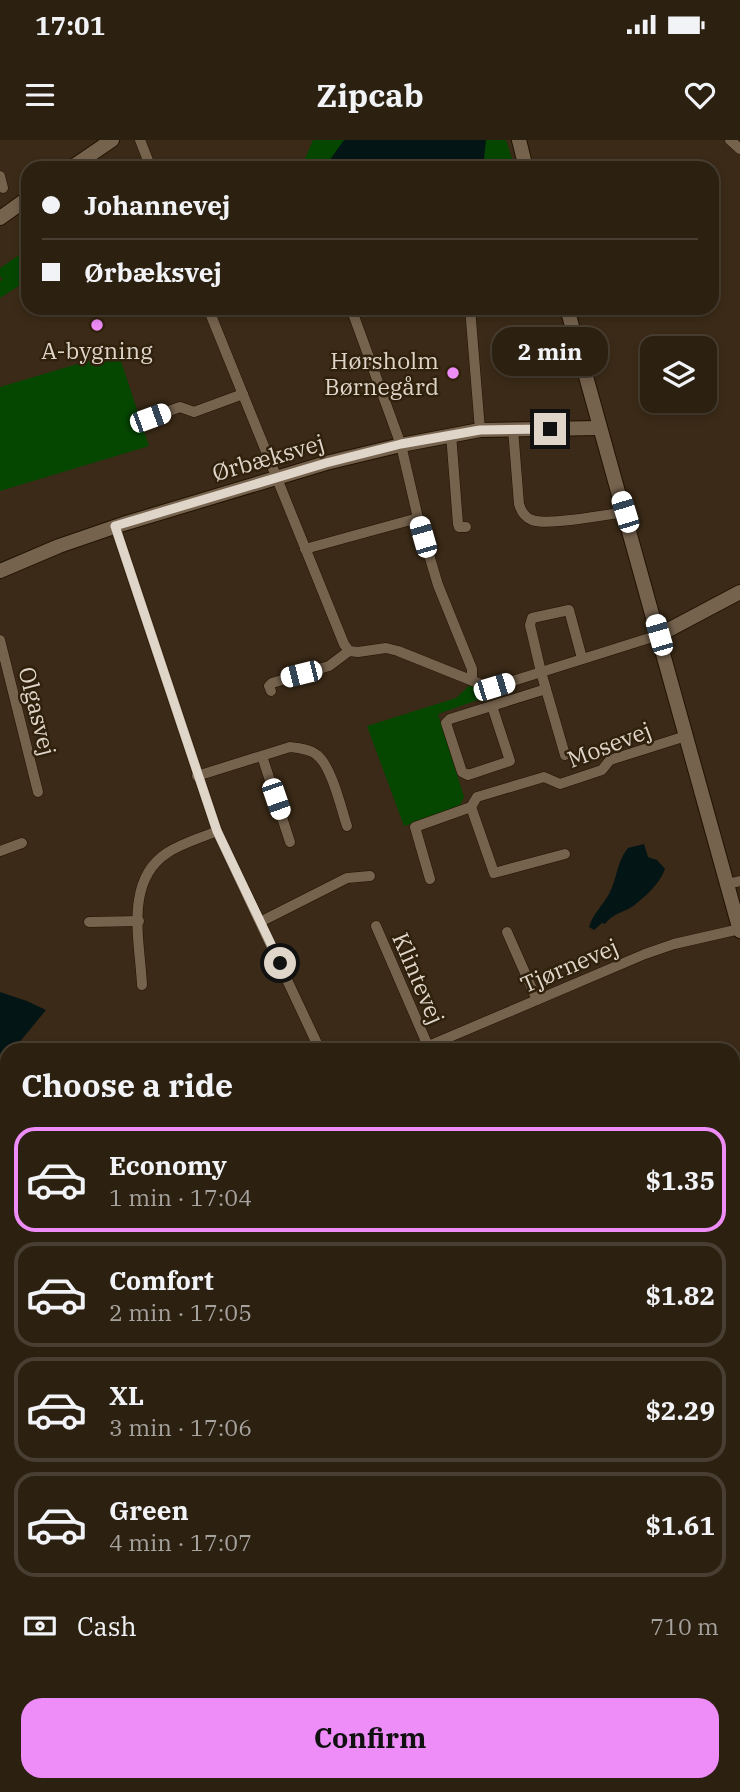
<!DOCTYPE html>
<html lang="en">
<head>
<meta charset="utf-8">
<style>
	:root { --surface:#2c2011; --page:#34281a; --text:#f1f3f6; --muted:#a6a39f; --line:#483e31; --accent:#ee8cf8 }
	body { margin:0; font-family:"IBM Plex Serif",serif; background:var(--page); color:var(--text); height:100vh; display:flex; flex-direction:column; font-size:26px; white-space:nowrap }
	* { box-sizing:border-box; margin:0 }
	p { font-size:23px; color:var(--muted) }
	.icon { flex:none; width:38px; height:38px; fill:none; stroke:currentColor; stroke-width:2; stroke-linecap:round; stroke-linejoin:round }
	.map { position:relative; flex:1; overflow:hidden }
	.details { position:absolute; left:0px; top:903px; width:740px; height:749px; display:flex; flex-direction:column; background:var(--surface); border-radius:21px 21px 0 0; box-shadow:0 4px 10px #0003,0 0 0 2px var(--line) }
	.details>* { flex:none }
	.banner { position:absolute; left:21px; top:21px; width:698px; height:154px; border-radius:21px; box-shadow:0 4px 10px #0003,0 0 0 2px var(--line); display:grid; align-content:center; height:154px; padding:0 21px; background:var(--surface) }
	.fabs { position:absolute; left:640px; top:196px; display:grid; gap:14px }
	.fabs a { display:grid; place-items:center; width:77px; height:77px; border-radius:14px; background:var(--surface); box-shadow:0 4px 10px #0003,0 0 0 2px var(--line); font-size:35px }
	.end { position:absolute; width:32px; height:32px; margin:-16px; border:9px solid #dfd5c9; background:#111; box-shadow:0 0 0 4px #111 }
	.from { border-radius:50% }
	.bubble { position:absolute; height:49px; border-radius:21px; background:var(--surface); box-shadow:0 4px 10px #0003,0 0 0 2px var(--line); font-size:23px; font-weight:800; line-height:49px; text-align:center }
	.car { position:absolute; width:21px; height:42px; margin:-21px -10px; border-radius:9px; box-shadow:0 0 5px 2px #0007; background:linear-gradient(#fff 24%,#345 0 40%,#fff 0 76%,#345 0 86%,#fff 0) }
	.banner b { display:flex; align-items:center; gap:24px; height:66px; font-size:26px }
	.banner b+b { border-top:2px solid var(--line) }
	.banner i { width:18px; height:18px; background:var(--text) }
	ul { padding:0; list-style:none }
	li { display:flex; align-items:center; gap:21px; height:105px; margin:0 14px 10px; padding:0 7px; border:4px solid var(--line); border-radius:21px }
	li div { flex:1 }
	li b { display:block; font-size:26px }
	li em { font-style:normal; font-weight:800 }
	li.current { border-color:var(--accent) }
	li>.icon { width:63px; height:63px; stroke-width:1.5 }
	h2 { padding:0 21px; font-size:32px; line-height:84px }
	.pay { display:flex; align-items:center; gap:18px; height:77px; padding:0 21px; font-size:26px }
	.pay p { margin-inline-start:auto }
	.button { display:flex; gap:14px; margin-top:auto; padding:14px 21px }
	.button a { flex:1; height:80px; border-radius:21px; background:var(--accent); color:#111; font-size:28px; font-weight:800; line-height:80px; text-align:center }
	.status { display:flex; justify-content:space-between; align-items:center; height:49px; padding:0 35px; background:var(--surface); direction:ltr }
	.status svg { height:19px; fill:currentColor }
	header { display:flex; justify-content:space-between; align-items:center; height:91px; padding:0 21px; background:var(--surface); font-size:32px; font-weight:800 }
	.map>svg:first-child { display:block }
</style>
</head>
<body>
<div class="status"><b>17:01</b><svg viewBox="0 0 49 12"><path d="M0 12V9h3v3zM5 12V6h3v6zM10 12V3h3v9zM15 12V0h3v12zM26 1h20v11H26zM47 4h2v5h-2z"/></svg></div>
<header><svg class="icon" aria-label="menu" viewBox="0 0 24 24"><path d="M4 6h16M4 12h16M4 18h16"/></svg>Zipcab<svg class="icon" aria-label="heart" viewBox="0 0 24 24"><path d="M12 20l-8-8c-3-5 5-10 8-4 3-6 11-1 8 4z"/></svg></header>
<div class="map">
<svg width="740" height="1652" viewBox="0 0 740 1652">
	<rect width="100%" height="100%" fill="#3b2a17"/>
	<g fill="#054701">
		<path d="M313,0h193l9,28h-214z"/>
		<path d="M28,109v31l-28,18v-17l3,-1 -3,-4v-8z"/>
		<path d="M118,212l31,94 -149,45v-104z"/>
		<path d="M470,545l22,10 -54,19 26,83 -5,11 -55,18 -37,-100 89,-28z"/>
		<path d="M0,1179l7,11v92h-7z"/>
		<path d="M0,1337h7v194l-7,12z"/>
	</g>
	<g fill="#041516">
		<path d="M344,0h142l-2,19 -3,9h-157z"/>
		<path d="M644,704l4,13 9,3 8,9c-5,14 -18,26 -28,34 -11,10 -22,8 -32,21l-3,-1 -8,7 -5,-3c4,-13 13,-21 20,-33 9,-17 7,-31 19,-46z"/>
		<path d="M0,852l27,9 19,9 -28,34 2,6h-13v61l-7,-6z"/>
	</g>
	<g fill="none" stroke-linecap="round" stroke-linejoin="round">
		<defs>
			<g id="street">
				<path d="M140,0l11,28"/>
				<path d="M730,0l10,9"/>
				<path d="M0,36l3,12"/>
				<path d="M208,168c46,112 90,224 136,336l5,7"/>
				<path d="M351,168l50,137 17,73 20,67 34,84v12"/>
				<path d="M470,168l10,122"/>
				<path d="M150,278l30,-11 14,5 49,-18"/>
				<path d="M513,289l6,75c2,7 5,13 13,16 16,6 73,-5 93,-8"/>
				<path d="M451,294l7,90 1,3h7"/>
				<path d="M115,386l102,305 103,219"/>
				<path d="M305,409l113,-31"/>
				<path d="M0,500l38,152"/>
				<path d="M349,511l9,1 28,-4 12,3 90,36h6l165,-52"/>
				<path d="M271,551l-2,-5 3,-3 57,-17 20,-15"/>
				<path d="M492,566l18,55 -42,14 -6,-3 -16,-49 4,-4 96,-30"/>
				<path d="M565,615l-24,-83 -11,-47 2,-7 37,-8 13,48"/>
				<path d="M262,616l28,86"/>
				<path d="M197,636l93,-29c9,1 20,2 27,8 15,12 24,53 30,71"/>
				<path d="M471,667l23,66 71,-19"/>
				<path d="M0,711l22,-8"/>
				<path d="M430,739l-15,-52 56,-20 6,-10 67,-20 16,7 42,-14 8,-10 76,-24"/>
				<path d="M727,744l13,-3"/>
				<path d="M89,782l50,-1"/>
				<path d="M260,782l87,-44 23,-2"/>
				<path d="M376,786l52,120"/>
				<path d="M507,792l30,68"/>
				<path d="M142,845c-2,-43 -18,-104 25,-132 15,-10 34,-15 50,-22"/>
				<path d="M419,910l226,-96 29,-10 66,-15"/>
				<path d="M733,1006l7,-2"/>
				<path d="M733,1149l7,25"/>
				<path d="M0,1169l7,11"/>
				<path d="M0,1331h7"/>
				<path d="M733,1341l7,-1"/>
				<path d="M733,1444l7,-1"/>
				<path d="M0,1601l7,4"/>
				<path d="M481,1645l2,7"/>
				<path d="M610,1645l2,7"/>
				<path d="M300,1652l17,-7"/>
			</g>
			<g id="secondary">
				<path d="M519,0l7,28"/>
				<path d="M71,28l41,-28"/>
				<path d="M0,78l28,-20"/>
				<path d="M567,168l173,623"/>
				<path d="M0,431l59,-25 64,-22 203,-61 75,-18 79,-15 120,-2"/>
				<path d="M659,495l81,-43"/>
				<path d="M0,1065l7,7"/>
				<path d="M0,1566l7,-12"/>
				<path d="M733,1579l7,-2"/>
				<path d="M349,1645l4,7"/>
				<path d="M520,1652l17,-7"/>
			</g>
		</defs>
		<use href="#street" stroke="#211302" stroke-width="11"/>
		<use href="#secondary" stroke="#211302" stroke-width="16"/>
		<use href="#street" stroke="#76634e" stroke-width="10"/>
		<use href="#secondary" stroke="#76634e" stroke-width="14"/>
	</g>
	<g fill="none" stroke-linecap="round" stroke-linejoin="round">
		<path stroke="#dfd5c9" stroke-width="9" d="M280,823l-63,-132 -102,-305 211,-63 75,-19 79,-14 70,-1"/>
	</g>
	<g fill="#ee8cf8" stroke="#30210d" stroke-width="2.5">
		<circle cx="97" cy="185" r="7"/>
		<circle cx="453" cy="233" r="7"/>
	</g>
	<g text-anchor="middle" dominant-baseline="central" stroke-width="5" stroke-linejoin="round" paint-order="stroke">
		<g font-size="23" fill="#dfd5c9" stroke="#30210d">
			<text x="97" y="210">A-bygning</text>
			<text x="439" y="220" text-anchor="end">Hørsholm<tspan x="439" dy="26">Børnegård</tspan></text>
		</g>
		<g font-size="23" fill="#dfd5c9" stroke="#30210d">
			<text transform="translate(268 317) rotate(-16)">Ørbæksvej</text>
			<text transform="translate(38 571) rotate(76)">Olgasvej</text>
			<text transform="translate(609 604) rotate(-21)">Mosevej</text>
			<text transform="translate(569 825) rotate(-23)">Tjørnevej</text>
			<text transform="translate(419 838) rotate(67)">Klintevej</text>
		</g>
	</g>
</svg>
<div class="fabs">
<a><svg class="icon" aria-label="layers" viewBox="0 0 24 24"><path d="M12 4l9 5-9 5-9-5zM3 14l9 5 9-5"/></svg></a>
</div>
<i class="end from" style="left:280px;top:823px"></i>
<i class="end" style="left:550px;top:289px"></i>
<div class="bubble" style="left:492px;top:187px;width:116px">2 min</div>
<i class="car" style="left:150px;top:278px;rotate:70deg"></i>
<i class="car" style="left:625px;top:372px;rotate:343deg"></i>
<i class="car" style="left:423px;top:397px;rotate:344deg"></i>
<i class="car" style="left:659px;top:495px;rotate:344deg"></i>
<i class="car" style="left:301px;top:534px;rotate:256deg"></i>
<i class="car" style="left:494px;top:547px;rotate:73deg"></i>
<i class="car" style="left:276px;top:659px;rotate:161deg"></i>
<div class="banner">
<b><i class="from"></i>Johannevej</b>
<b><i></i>Ørbæksvej</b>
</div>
<section class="details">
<h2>Choose a ride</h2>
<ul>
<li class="current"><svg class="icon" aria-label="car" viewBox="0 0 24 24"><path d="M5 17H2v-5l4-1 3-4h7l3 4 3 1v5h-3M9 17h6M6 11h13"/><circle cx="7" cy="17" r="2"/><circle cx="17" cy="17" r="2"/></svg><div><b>Economy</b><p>1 min · 17:04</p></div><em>$1.35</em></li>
<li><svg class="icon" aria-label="car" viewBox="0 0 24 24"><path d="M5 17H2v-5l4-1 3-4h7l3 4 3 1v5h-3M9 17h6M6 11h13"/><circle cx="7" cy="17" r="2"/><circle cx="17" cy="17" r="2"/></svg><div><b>Comfort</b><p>2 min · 17:05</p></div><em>$1.82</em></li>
<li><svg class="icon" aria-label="car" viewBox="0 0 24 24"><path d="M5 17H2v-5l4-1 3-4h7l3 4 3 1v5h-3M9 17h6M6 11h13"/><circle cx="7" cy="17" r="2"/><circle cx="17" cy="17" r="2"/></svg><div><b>XL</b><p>3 min · 17:06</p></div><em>$2.29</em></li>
<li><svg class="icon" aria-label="car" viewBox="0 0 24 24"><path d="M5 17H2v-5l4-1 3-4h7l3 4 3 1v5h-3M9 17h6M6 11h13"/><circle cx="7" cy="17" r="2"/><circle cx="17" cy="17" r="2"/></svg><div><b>Green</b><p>4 min · 17:07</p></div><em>$1.61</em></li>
</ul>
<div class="pay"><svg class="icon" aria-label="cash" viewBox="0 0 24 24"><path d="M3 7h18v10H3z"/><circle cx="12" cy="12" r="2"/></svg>Cash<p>710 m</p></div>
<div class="button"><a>Confirm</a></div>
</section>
</div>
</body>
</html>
